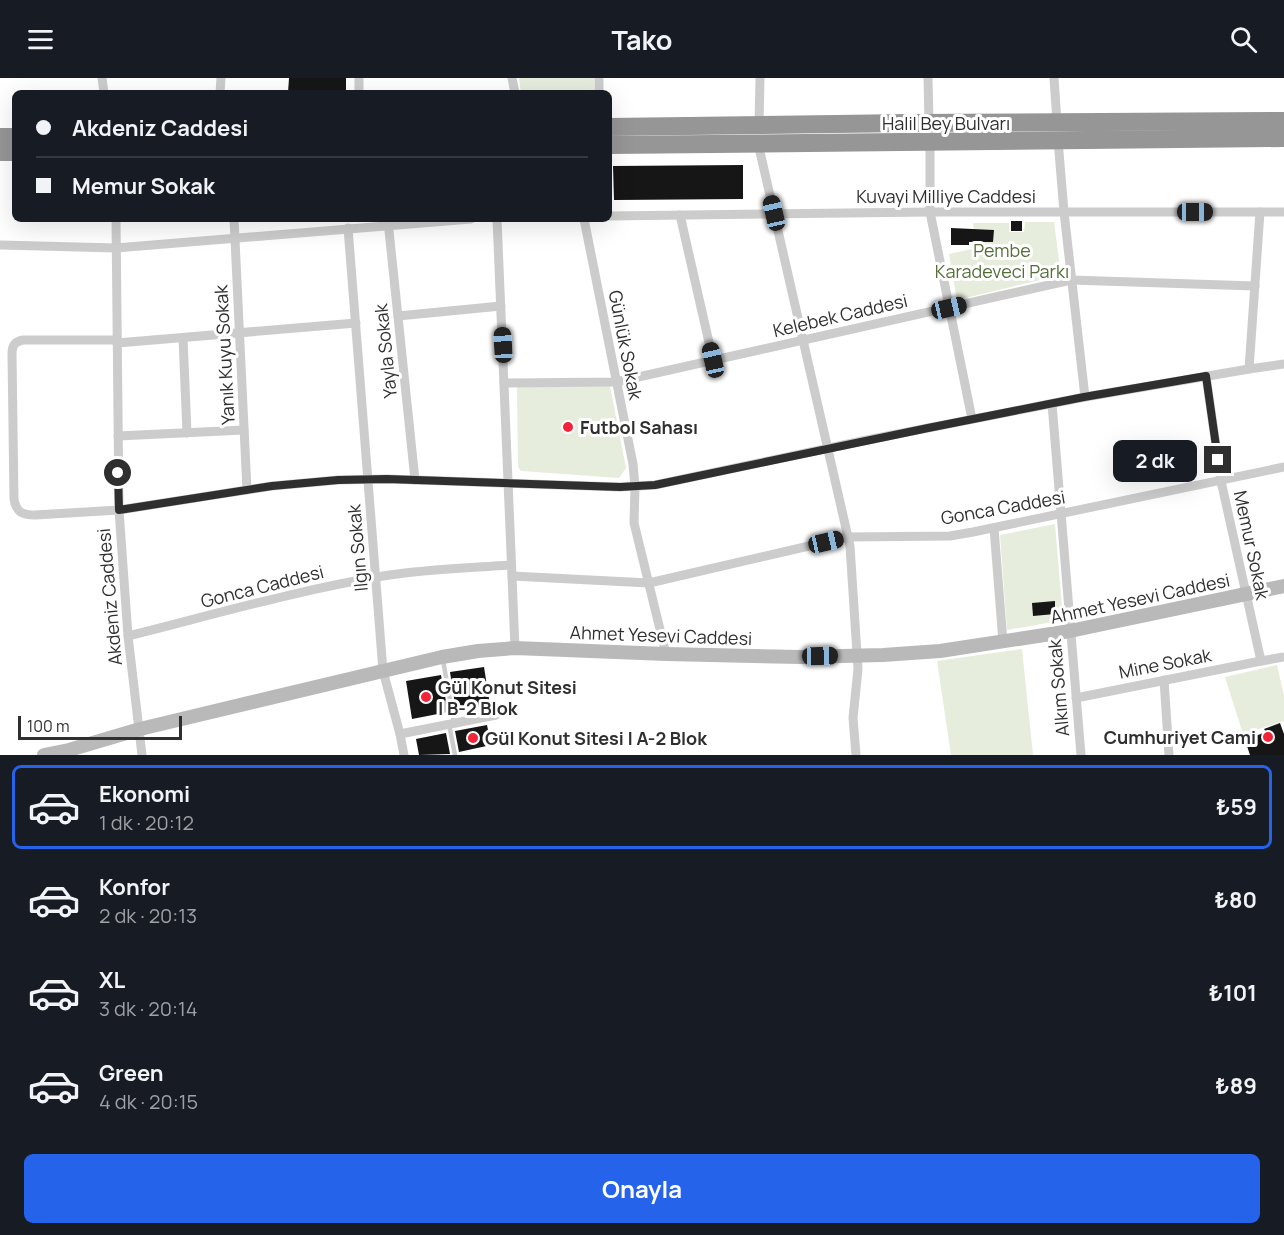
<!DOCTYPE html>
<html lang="tr">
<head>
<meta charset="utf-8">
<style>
	:root { --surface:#171b24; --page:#20242c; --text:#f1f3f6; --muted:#9ea1a6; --line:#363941; --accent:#2563eb }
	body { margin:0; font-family:Manrope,sans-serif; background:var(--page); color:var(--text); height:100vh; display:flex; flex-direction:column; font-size:22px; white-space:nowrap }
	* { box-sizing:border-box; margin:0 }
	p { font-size:20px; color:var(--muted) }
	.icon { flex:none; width:33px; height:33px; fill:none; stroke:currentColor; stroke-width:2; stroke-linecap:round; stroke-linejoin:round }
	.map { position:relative; height:677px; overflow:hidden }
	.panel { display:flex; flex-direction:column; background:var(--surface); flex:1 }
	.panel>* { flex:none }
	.banner { position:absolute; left:12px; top:12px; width:600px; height:132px; border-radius:9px; box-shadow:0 6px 24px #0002; display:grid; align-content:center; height:132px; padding:0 24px; background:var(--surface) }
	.scale { position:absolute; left:18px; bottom:15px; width:164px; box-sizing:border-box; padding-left:6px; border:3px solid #2f2f2f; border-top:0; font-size:16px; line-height:21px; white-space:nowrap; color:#2f2f2f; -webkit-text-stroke:4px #fff; paint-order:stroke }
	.end { position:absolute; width:27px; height:27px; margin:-14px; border:8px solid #2f2f2f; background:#fff; box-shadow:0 0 0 3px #fff }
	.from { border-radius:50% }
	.bubble { position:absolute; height:42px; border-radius:9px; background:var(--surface); box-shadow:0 6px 24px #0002; font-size:20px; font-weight:700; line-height:42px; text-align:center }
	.car { position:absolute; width:18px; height:36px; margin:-18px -9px; border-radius:8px; box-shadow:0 0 4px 2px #0007; background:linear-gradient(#222 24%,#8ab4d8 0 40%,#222 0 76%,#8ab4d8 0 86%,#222 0) }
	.banner b { display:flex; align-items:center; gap:21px; height:57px; font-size:22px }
	.banner b+b { border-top:2px solid var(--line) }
	.banner i { width:15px; height:15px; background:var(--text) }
	ul { padding:10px 0 0; list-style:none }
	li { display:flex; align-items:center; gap:18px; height:84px; margin:0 12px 9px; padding:0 12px; border:3px solid transparent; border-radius:9px }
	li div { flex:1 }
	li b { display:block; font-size:22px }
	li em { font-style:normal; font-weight:700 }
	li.current { border-color:var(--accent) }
	li>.icon { width:54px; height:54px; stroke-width:1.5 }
	.action { display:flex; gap:12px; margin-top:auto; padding:12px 24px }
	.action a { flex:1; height:69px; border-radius:9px; background:var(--accent); color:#fff; font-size:24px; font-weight:700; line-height:69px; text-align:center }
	header { display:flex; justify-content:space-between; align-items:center; height:78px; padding:0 24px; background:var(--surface); font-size:27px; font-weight:700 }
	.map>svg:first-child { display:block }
</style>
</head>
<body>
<header><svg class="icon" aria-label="menu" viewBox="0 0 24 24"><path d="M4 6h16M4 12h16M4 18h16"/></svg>Tako<svg class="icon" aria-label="search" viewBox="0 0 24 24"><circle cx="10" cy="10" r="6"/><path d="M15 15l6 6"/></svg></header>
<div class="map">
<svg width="1284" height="677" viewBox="0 0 1284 677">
	<rect width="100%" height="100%" fill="#fff"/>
	<g fill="#e6eddc">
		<path d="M519,0h75v15h-73z"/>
		<path d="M1025,144h29l7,53 -104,25 -8,-46 27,-6 -3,-25h36v9h15z"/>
		<path d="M610,308l16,82 -7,10 -98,-7 -3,-4 -1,-80z"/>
		<path d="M1055,446l8,96 -56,10 -7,-95z"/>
		<path d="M1022,571l11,106h-82l-14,-94z"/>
		<path d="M1277,587l7,31v25l-41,13 -18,-57z"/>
	</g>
	<g fill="#161616">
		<path d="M289,0h57v15h-58z"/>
		<path d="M743,87v34l-129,1 -1,-34z"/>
		<rect x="1011" y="143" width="11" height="10"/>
		<path d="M951,150l43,2 -1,12h-24v3h-18z"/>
		<path d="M1055,523v13l-22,2 -1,-13z"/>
		<path d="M484,589l6,38 -34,6 -6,-39z"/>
		<path d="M441,597l7,37 -36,7 -6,-38z"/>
		<path d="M1280,645l4,11v21h-34l-5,-15 21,-8 -2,-3z"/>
		<path d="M487,647l4,20 -32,7 -4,-21z"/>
		<path d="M446,655l4,21 -31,1 -3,-16z"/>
	</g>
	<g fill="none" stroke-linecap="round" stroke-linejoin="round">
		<g stroke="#ccc" stroke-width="4.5">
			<path d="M443,582l11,63"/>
			<path d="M449,646l6,31"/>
		</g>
		<g stroke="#ccc" stroke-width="9">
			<path d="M102,0l2,15"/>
			<path d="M512,0l3,15"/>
			<path d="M928,0l1,44"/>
			<path d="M1054,0l3,44"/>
			<path d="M220,15l1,-15"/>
			<path d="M359,15v-15"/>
			<path d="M599,15v-15"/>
			<path d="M759,47l1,-47"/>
			<path d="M1058,62l6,72 21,185"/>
			<path d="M930,64v70l42,207"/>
			<path d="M758,65l92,403 8,123 -5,49 3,37"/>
			<path d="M680,137l33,145"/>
			<path d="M609,138l321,-4h354"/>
			<path d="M116,141l3,291 9,126 14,119"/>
			<path d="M234,141l13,271"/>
			<path d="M497,141l18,429"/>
			<path d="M584,141l49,245 2,23 -1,36 32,131"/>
			<path d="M388,143l27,259"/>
			<path d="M348,150l35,443 17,63 4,21"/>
			<path d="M0,167l116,3 355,-29"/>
			<path d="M398,238l103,-10"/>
			<path d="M183,260l4,95"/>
			<path d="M117,262h-94c-9,2 -11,6 -11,14l2,145c2,13 8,16 21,16l84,-5 153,-24 66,-6 49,-1 233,8 35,-2 207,-44 223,-44 164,-28 35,-5"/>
			<path d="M117,265l239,-20"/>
			<path d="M1249,291l11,-157"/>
			<path d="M1206,298l15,105 40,180 23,-4"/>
			<path d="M504,305l112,-1 455,-102 184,6"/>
			<path d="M1052,326l29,351"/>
			<path d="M118,358l126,-6"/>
			<path d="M994,450l9,114"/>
			<path d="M512,498l137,7 199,-46 102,-1 23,-4 311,-65"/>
			<path d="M128,558c84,-21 170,-46 255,-60 43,-7 86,-8 128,-11"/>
			<path d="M1164,602l5,75"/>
			<path d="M1076,620l185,-37"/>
			<path d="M400,656l96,-19"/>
		</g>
		<path stroke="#b9b9b9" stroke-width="14" d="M44,677l25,-5 71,-21 243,-58 59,-14 36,-6 37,-3 151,6 135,3 82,-2 57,-4 130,-20 214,-45"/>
		<g stroke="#969696" stroke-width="18">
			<path d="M609,49l299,-4 376,-2"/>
			<path d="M0,59h15"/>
			<path d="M609,67l675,-7"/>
			<path d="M0,74h15"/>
		</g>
	</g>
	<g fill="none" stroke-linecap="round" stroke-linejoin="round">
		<path stroke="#2f2f2f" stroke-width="8" d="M118,395l1,37 153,-24 66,-6 49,-1 233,8 35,-2 273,-57 156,-31 122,-21 12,84"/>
	</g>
	<g fill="#f3243a" stroke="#fff" stroke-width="2">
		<circle cx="568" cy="349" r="6"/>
		<circle cx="426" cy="619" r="6"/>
		<circle cx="1268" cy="659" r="6"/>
		<circle cx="473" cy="660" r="6"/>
	</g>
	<g text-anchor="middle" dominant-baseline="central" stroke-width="6" stroke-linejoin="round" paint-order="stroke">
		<g font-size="18" fill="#2f2f2f" stroke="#fff">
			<text x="946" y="45">Halil Bey Bulvarı</text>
			<text x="946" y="118">Kuvayi Milliye Caddesi</text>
			<text transform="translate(840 237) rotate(-13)">Kelebek Caddesi</text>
			<text transform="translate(626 267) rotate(79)">Günlük Sokak</text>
			<text transform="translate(385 273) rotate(-96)">Yayla Sokak</text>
			<text transform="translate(224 277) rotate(-93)">Yanık Kuyu Sokak</text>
			<text transform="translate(1003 429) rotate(-10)">Gonca Caddesi</text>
			<text transform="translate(1252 467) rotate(78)">Memur Sokak</text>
			<text transform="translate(357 470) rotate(-95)">Ilgın Sokak</text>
			<text transform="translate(262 508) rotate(-14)">Gonca Caddesi</text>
			<text transform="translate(109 519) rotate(-95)">Akdeniz Caddesi</text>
			<text transform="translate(1140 520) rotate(-12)">Ahmet Yesevi Caddesi</text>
			<text transform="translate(661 557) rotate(2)">Ahmet Yesevi Caddesi</text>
			<text transform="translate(1165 585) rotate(-11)">Mine Sokak</text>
			<text transform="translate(1058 610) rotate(-95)">Alkım Sokak</text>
		</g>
		<g font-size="18" fill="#546f38" stroke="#fff">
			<text x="1002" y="172">Pembe<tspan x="1002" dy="21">Karadeveci Parkı</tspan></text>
		</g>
		<g font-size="18" font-weight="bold" fill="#2f2f2f" stroke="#fff" text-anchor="start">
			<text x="580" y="349">Futbol Sahası</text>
			<text x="438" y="609">Gül Konut Sitesi<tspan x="438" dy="21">| B-2 Blok</tspan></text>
			<text x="1256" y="659" text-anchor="end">Cumhuriyet Cami</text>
			<text x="485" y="660">Gül Konut Sitesi | A-2 Blok</text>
		</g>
	</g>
</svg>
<div class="scale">100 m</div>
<i class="end from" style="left:118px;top:395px"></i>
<i class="end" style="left:1218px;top:382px"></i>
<div class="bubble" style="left:1113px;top:362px;width:84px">2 dk</div>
<i class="car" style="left:1195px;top:134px;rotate:90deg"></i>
<i class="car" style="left:774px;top:135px;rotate:347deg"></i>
<i class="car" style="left:949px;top:230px;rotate:77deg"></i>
<i class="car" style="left:503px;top:267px;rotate:357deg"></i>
<i class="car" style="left:713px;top:282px;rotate:347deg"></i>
<i class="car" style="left:826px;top:464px;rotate:77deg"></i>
<i class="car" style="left:820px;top:578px;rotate:89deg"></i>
<div class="banner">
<b><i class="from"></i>Akdeniz Caddesi</b>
<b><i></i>Memur Sokak</b>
</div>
</div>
<section class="panel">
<ul>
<li class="current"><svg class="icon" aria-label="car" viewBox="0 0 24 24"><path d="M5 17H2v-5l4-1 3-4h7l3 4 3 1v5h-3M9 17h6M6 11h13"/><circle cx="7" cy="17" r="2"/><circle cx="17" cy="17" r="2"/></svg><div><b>Ekonomi</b><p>1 dk · 20:12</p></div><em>₺59</em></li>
<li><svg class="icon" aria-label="car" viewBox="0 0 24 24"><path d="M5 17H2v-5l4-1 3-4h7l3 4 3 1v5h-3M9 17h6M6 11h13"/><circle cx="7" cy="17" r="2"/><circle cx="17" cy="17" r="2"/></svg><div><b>Konfor</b><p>2 dk · 20:13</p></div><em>₺80</em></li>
<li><svg class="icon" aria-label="car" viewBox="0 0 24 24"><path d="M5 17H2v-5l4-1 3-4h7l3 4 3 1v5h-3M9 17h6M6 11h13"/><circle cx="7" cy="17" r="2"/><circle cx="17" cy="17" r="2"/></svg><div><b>XL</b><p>3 dk · 20:14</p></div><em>₺101</em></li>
<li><svg class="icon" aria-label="car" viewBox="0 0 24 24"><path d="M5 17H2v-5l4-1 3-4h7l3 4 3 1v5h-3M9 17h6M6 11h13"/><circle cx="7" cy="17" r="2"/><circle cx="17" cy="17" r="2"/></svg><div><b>Green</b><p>4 dk · 20:15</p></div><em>₺89</em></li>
</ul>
<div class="action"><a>Onayla</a></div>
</section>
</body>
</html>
